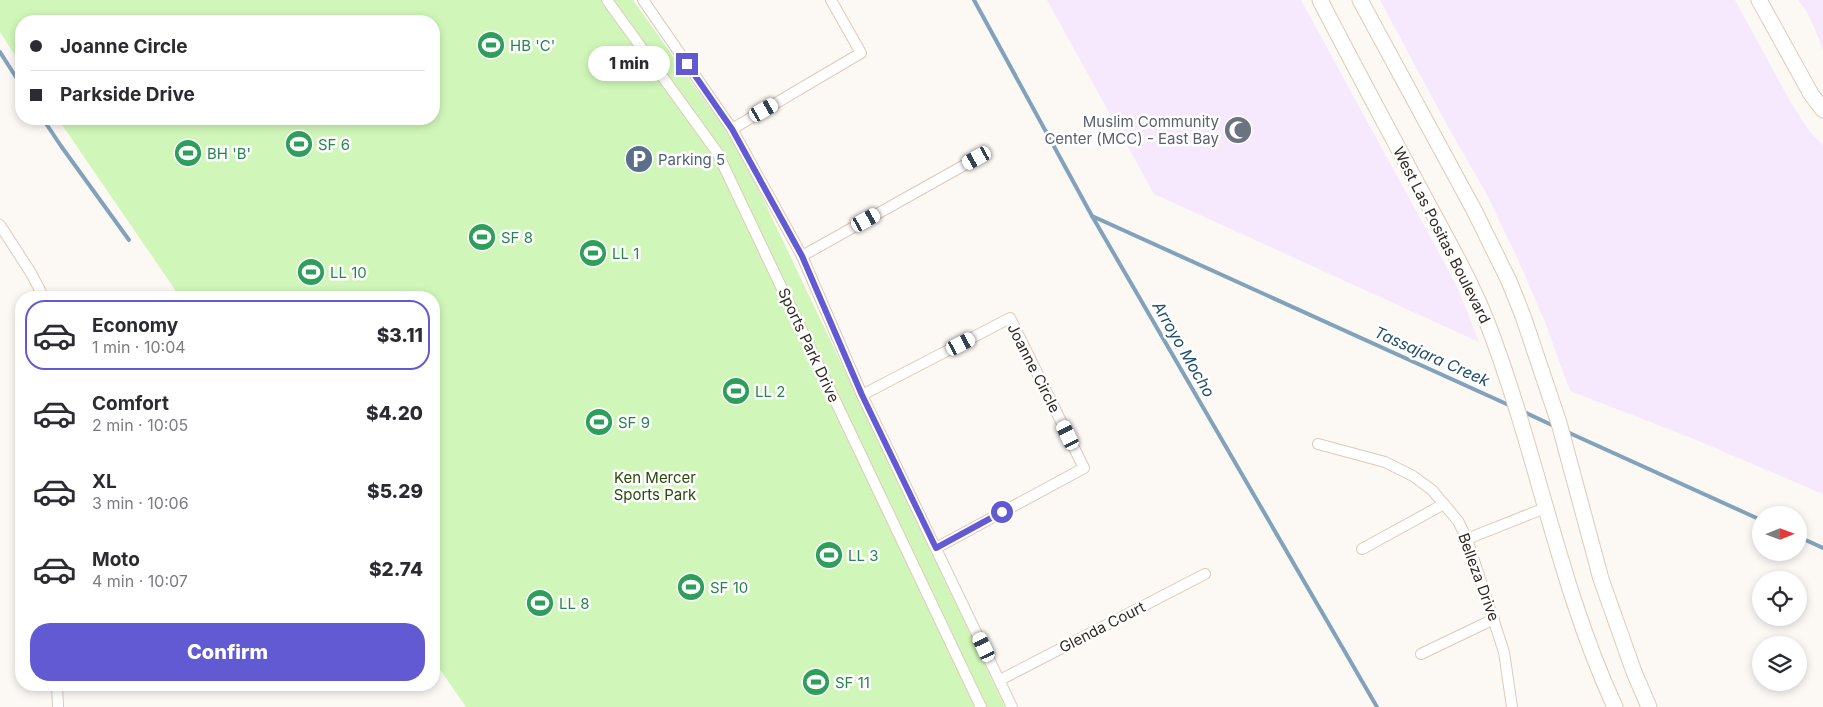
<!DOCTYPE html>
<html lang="en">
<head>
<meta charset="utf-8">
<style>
	:root { --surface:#fff; --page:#f7f7f7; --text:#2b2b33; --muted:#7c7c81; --line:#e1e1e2; --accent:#625ad3 }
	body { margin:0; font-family:Inter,sans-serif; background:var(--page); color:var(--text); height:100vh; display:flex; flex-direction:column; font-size:19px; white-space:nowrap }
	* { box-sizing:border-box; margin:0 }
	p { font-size:16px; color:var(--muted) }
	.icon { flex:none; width:28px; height:28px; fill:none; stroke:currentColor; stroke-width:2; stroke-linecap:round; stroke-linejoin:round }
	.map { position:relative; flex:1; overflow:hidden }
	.panel { position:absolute; left:15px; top:291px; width:425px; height:400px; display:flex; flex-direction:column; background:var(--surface); border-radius:20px; box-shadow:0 2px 8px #0003 }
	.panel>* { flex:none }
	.banner { position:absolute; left:15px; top:15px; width:425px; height:110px; border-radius:20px; box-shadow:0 2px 8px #0003; display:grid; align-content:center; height:110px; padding:0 15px; background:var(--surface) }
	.needle { width:32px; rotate:89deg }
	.controls { position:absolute; left:1752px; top:506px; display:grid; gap:10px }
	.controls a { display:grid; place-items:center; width:55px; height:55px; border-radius:50%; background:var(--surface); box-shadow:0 2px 8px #0003; font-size:25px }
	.end { position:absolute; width:22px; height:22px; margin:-11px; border:6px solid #625ad3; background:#fff; box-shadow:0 0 0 2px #fff }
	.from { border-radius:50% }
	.bubble { position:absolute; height:35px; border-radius:18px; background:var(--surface); box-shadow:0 2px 8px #0003; font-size:16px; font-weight:800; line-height:35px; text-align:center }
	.car { position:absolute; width:15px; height:30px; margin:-15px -8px; border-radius:6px; box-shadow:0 0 4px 1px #0007; background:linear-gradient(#fff 24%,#345 0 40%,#fff 0 76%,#345 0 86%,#fff 0) }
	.banner b { display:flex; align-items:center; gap:18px; height:48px; font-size:19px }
	.banner b+b { border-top:1px solid var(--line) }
	.banner i { width:12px; height:12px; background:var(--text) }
	ul { padding:9px 0 0; list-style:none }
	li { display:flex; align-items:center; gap:15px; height:70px; margin:0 10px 8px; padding:0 5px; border:2px solid transparent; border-radius:20px }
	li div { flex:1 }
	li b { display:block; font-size:19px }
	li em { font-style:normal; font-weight:800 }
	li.selected { border-color:var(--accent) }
	li>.icon { width:45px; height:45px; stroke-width:1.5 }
	.action { display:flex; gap:10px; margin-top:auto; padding:10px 15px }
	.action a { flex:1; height:58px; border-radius:20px; background:var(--accent); color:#fff; font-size:20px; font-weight:800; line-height:58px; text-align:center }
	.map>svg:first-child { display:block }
</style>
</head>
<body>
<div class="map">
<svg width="1823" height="707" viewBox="0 0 1823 707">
	<rect width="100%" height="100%" fill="#fcf8f4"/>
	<g fill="#f7e9fd">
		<path d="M1047,0h254l144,264 14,27 20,51 -325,-148z"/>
		<path d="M1380,0h355l56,103 19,29 13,13v349l-134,-57 -119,-46 -25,-69 -30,-69 -29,-60 -39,-68z"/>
		<path d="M1798,0h25v50l-9,-23 -7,-15z"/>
	</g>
	<path fill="#d0f7b9" d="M0,0h633l96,135 25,45 251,527h-539l-32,-46v-363l-254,-1 -122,-178h376v-98h-413v44l-21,-33z"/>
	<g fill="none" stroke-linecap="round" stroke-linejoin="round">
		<g stroke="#82a2bb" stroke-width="4">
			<path d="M974,0l118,216 285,491"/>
			<path d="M0,52l21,33"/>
			<path d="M43,119l18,27 68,94"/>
			<path d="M1092,216l419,190"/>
			<path d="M1522,411l32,15"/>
			<path d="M1565,431l196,89"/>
			<path d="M1799,537l24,11"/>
		</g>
		<defs>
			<g id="street">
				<path d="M607,0l110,152 264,555"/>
				<path d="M643,0l89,129 70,127 60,139 150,312"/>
				<path d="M732,129l129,-76 -30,-53"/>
				<path d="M0,225l31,48 13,25"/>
				<path d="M802,256l175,-98"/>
				<path d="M862,395l148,-77 74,150 -148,80"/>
				<path d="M1318,444l67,18 28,14 19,14 26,31 9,18 37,113 8,55"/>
				<path d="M1467,539l78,-31"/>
				<path d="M1362,549l82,-45"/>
				<path d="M1421,654l73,-35"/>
				<path d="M1000,680l205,-106"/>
				<path d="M57,685l1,22"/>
			</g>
			<g id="secondary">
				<path d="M1320,0c33,64 67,127 101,191 23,43 48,86 66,131 49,126 71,262 128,385"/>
				<path d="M1360,0l114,210 35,71 14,35 36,107 42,156 33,93 15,35"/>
				<path d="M1759,0l52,94 12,16"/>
			</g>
		</defs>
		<use href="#street" stroke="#dfcab7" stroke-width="12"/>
		<use href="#secondary" stroke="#dfcab7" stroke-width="17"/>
		<use href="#street" stroke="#fff" stroke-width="10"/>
		<use href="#secondary" stroke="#fff" stroke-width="15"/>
	</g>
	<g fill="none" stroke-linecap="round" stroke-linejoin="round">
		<path stroke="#625ad3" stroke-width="6" d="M687,64l45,65 70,127 60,139 74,153 66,-36"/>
	</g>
	<defs>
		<symbol id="stadium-disc" viewBox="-11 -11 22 22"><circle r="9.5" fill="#2e9e5b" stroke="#fff"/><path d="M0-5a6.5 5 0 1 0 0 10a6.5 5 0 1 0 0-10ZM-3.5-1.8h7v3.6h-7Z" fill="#fff"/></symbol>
		<symbol id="mosque-disc" viewBox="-11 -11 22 22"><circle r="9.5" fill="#6b7280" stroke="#fff"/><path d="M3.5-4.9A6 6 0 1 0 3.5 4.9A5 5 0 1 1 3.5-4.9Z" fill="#fff"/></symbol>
		<symbol id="parking-disc" viewBox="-11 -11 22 22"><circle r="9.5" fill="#5c6f8a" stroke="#fff"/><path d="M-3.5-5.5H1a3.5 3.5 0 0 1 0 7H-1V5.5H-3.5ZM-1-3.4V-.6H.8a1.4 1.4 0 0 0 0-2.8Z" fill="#fff"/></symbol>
	</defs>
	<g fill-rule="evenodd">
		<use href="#stadium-disc" x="475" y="29" width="32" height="32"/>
		<use href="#mosque-disc" x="1222" y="114" width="32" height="32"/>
		<use href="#stadium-disc" x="283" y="128" width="32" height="32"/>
		<use href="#stadium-disc" x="172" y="137" width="32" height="32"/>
		<use href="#parking-disc" x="623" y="143" width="32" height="32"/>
		<use href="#stadium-disc" x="466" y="221" width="32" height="32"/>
		<use href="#stadium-disc" x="577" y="237" width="32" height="32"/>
		<use href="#stadium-disc" x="295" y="256" width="32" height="32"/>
		<use href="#stadium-disc" x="720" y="375" width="32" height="32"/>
		<use href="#stadium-disc" x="583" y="406" width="32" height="32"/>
		<use href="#stadium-disc" x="813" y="539" width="32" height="32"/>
		<use href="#stadium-disc" x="675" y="571" width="32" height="32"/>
		<use href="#stadium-disc" x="524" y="587" width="32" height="32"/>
		<use href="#stadium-disc" x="800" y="666" width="32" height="32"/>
	</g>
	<g text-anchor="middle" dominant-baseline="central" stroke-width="5" stroke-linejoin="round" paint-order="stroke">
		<g font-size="15" fill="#27864d" stroke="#fff" text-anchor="start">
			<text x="510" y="45">HB 'C'</text>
			<text x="318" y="144">SF 6</text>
			<text x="207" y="153">BH 'B'</text>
			<text x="501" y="237">SF 8</text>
			<text x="612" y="253">LL 1</text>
			<text x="330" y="272">LL 10</text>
			<text x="755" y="391">LL 2</text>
			<text x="618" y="422">SF 9</text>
			<text x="848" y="555">LL 3</text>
			<text x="710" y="587">SF 10</text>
			<text x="559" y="603">LL 8</text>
			<text x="835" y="682">SF 11</text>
		</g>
		<g font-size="15" fill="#5b616d" stroke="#fff" text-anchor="end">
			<text x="1219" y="121">Muslim Community<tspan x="1219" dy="17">Center (MCC) - East Bay</tspan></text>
		</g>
		<g font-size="15" fill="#4e5e75" stroke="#fff" text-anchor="start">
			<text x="658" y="159">Parking 5</text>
		</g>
		<g font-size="15" fill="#312921" stroke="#fff">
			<text transform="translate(1442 235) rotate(63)">West Las Positas Boulevard</text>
			<text transform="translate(809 345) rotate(65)">Sports Park Drive</text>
			<text transform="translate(1034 368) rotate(63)">Joanne Circle</text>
			<text transform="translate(1479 577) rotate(70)">Belleza Drive</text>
			<text transform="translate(1102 627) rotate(-27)">Glenda Court</text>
		</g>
		<g font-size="15" fill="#274a08" stroke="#fff">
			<text x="655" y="477">Ken Mercer<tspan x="655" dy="17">Sports Park</tspan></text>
		</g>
		<g font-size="16" font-style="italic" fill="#1f4d6d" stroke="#fff">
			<text transform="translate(1184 349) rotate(60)">Arroyo Mocho</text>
			<text transform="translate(1432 356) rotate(24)">Tassajara Creek</text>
		</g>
	</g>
</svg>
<div class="controls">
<a><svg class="needle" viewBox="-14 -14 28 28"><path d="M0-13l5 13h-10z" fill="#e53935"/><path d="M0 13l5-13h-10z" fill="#7c7c81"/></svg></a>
<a><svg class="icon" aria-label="locate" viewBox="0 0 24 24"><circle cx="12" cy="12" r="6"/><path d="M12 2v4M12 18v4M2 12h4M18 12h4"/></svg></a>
<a><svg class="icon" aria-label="layers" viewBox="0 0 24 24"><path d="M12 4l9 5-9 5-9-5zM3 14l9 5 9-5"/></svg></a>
</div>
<i class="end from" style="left:1002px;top:512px"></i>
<i class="end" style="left:687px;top:64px"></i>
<div class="bubble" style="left:588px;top:46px;width:82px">1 min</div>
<i class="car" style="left:764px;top:110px;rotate:60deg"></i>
<i class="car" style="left:977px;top:158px;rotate:241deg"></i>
<i class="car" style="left:866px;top:220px;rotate:61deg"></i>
<i class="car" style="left:961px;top:344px;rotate:63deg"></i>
<i class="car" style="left:1068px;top:435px;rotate:334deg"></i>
<i class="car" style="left:984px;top:647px;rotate:335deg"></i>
<div class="banner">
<b><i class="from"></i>Joanne Circle</b>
<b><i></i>Parkside Drive</b>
</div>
<section class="panel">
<ul>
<li class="selected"><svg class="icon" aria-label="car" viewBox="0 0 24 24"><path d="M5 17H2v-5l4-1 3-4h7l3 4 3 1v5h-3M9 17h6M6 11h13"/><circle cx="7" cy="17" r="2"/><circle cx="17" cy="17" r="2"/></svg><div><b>Economy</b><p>1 min · 10:04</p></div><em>$3.11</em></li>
<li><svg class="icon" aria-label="car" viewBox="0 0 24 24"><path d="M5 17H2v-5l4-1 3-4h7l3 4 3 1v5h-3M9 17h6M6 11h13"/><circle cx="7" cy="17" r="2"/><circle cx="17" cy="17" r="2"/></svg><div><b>Comfort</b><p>2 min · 10:05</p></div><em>$4.20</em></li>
<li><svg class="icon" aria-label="car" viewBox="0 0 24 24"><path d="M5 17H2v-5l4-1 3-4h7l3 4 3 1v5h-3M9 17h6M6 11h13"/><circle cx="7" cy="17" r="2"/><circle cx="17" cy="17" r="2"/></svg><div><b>XL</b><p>3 min · 10:06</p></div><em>$5.29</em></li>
<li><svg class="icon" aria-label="car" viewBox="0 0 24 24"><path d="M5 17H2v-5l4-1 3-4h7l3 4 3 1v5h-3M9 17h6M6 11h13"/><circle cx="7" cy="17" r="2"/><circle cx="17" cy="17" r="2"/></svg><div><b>Moto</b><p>4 min · 10:07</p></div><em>$2.74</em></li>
</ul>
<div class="action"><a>Confirm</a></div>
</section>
</div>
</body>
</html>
